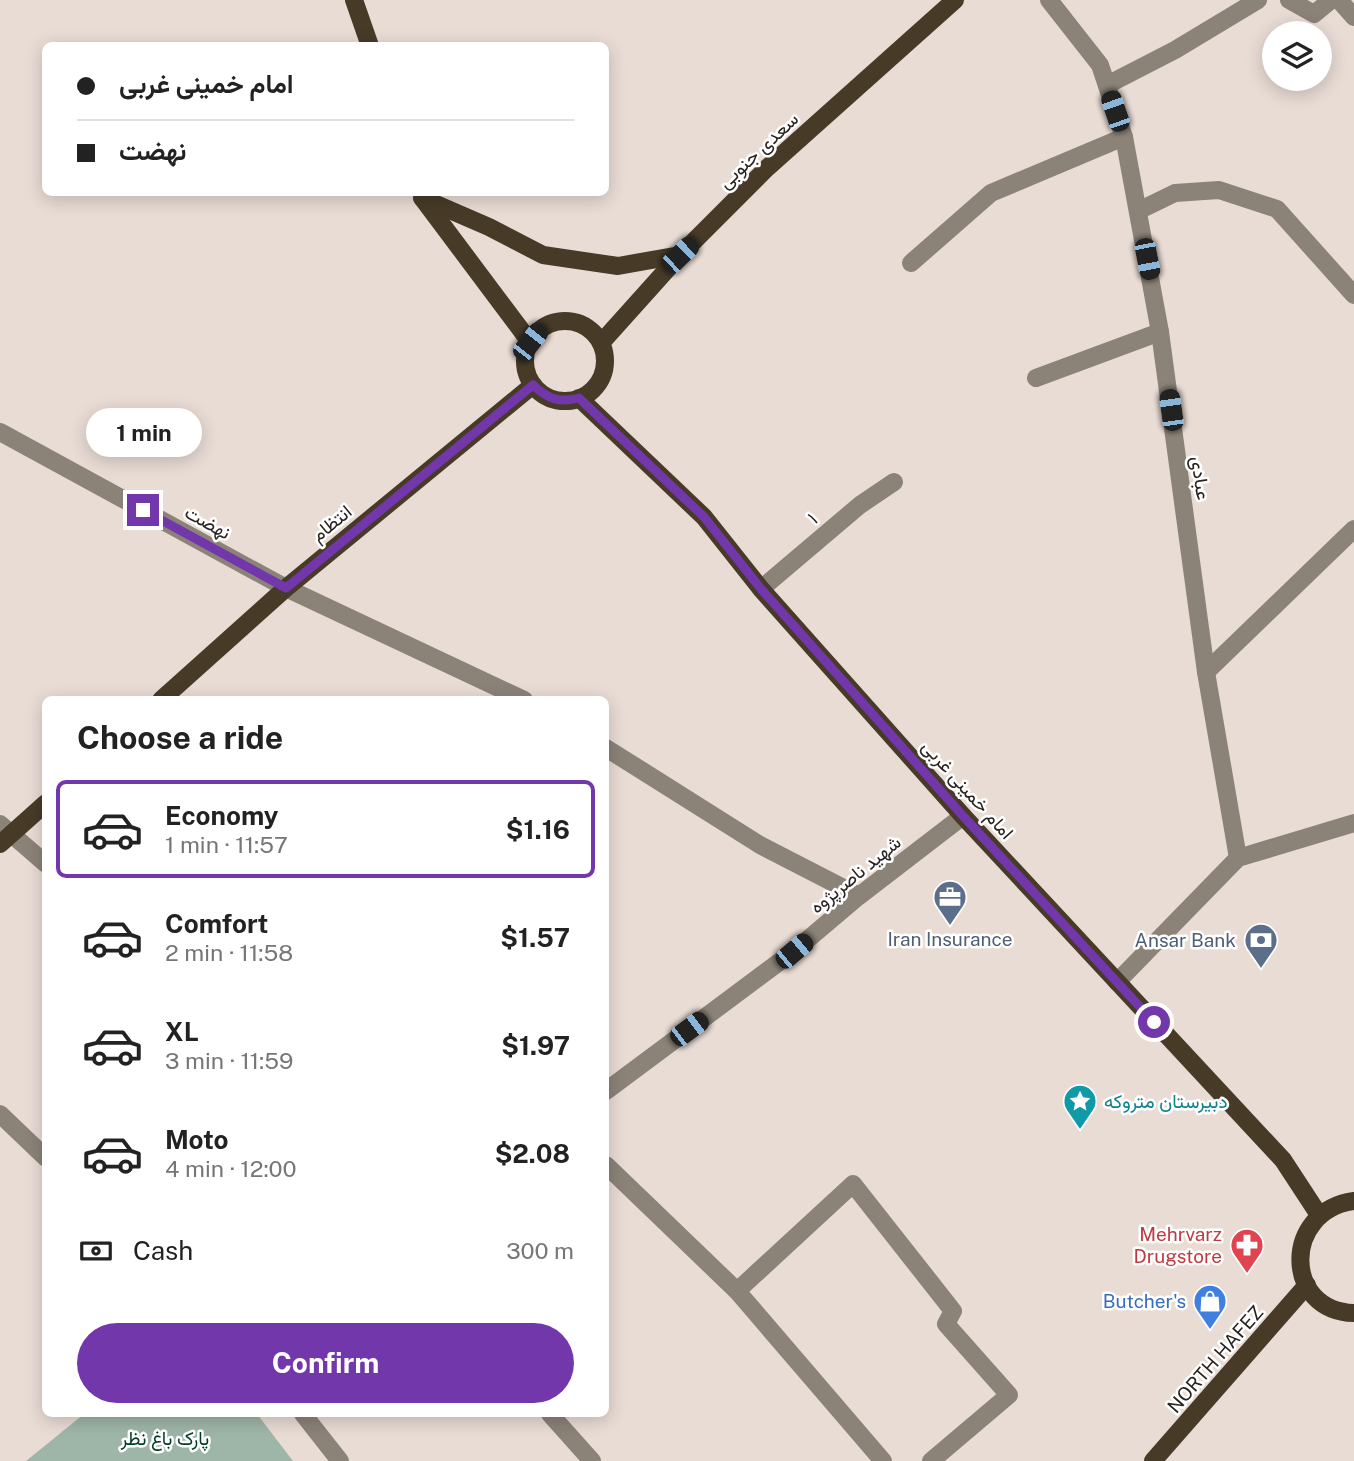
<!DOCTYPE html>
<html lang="en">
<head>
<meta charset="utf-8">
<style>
	:root { --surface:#fff; --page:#f2f2f2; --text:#222; --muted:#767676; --line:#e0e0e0; --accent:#7337ac }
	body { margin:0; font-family:"Public Sans",Vazirmatn,sans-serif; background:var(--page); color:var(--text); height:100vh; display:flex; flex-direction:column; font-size:26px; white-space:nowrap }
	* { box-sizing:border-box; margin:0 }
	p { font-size:23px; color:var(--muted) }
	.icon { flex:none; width:38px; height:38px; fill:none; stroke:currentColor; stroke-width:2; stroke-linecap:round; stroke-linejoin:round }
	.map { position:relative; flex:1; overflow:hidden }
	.drawer { position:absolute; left:42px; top:696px; width:567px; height:721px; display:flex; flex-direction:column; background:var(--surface); border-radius:10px; box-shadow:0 4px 18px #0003 }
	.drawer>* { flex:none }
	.guide { position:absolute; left:42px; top:42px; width:567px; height:154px; border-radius:10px; box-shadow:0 4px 18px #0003; display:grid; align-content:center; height:154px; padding:0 35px; background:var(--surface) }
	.controls { position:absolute; left:1262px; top:21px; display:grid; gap:14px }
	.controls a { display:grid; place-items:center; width:70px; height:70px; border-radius:50%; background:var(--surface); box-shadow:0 4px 18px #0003; font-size:35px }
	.end { position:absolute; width:32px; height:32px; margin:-16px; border:9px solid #7337ac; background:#fff; box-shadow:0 0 0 4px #fff }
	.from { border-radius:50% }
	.bubble { position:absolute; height:49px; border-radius:24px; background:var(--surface); box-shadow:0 4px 18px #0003; font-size:23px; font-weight:700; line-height:49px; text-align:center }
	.car { position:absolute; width:21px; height:42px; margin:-21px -10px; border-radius:9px; box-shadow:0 0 5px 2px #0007; background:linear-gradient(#222 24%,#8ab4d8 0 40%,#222 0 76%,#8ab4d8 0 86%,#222 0) }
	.guide b { display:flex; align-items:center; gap:24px; height:66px; font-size:26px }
	.guide b+b { border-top:2px solid var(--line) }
	.guide i { width:18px; height:18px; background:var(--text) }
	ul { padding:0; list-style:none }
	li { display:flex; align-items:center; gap:21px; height:98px; margin:0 14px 10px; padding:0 21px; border:4px solid transparent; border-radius:10px }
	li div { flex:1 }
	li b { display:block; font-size:26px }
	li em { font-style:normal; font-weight:700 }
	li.selected { border-color:var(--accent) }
	li>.icon { width:63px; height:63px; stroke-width:1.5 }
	h2 { padding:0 35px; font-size:32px; line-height:84px }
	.pay { display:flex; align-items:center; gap:18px; height:77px; padding:0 35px; font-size:26px }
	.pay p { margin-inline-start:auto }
	.button { display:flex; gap:14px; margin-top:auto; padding:14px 35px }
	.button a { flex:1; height:80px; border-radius:42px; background:var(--accent); color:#fff; font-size:28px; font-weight:700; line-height:80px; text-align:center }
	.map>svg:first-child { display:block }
</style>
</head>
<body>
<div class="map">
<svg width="1354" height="1461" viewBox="0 0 1354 1461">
	<rect width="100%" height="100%" fill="#e9dcd5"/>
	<path fill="#9eb6a8" d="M84,1414h173l36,47h-267z"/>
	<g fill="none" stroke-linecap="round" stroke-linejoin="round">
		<g stroke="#8b8378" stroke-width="18">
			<path d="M1049,0l51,65 24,72 36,195 46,340 32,186"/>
			<path d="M1289,0l25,14 17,-14"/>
			<path d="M1339,0l15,17"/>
			<path d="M1107,85l68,-35 83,-50"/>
			<path d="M1138,211l37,-18 44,-3 58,19 77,86"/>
			<path d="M911,263l80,-70 133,-56"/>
			<path d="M1036,378l124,-46"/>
			<path d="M0,432l286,156 238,112"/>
			<path d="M761,589l99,-84 34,-23"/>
			<path d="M1206,672l148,-143"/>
			<path d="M606,748l154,97 99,51"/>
			<path d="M0,824l46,40"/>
			<path d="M1117,982l121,-124 116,-35"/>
			<path d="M606,1091l188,-140 65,-55 104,-80"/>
			<path d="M0,1114l46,44"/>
			<path d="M606,1165l131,126 146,170"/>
			<path d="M737,1291l116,-107 100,127 -7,13 63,71 -78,66"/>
			<path d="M303,1414l37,47"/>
			<path d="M550,1414l42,47"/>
		</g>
		<g stroke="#473b28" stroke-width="18">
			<path d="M354,0l16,46"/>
			<path d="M422,198l67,29 54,28 75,11 62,-11"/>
			<path d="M423,199l107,143"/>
			<circle cx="565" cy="361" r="40"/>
			<path d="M601,343l79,-88 87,-87 188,-168"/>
			<path d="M579,398l125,119 57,72 202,227 320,344 36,55"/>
			<path d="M161,700l125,-112 247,-203"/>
			<path d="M0,844l46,-41"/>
			<path d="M1354,1201c-72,10 -71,110 0,112"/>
			<path d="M1153,1461l154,-176"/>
		</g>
	</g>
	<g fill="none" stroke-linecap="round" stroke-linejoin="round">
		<path stroke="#7337ac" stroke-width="9" d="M143,510l143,78 247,-203c15,14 26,18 46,13l125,119 57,72 92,103 110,124 191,206"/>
	</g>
	<defs>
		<symbol id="office-pin" viewBox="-11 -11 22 30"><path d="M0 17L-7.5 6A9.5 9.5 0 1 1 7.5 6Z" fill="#5c6f8a" stroke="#fff"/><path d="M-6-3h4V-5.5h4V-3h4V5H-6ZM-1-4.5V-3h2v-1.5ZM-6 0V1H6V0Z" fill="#fff"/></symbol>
		<symbol id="bank-pin" viewBox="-11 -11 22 30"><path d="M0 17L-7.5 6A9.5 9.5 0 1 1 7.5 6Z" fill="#5c6f8a" stroke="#fff"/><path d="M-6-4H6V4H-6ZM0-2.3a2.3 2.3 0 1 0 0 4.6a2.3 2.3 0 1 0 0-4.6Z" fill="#fff"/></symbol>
		<symbol id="sight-pin" viewBox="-11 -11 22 30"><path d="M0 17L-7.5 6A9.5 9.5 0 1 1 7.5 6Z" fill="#0f9aa8" stroke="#fff"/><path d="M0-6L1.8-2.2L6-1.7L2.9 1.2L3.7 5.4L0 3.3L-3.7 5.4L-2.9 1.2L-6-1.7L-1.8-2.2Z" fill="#fff"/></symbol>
		<symbol id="pharmacy-pin" viewBox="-11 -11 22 30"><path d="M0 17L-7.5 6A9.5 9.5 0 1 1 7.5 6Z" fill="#e0444e" stroke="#fff"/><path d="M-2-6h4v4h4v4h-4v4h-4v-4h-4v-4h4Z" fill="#fff"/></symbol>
		<symbol id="shop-pin" viewBox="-11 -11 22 30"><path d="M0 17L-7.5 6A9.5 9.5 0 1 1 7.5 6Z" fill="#3f7fe0" stroke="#fff"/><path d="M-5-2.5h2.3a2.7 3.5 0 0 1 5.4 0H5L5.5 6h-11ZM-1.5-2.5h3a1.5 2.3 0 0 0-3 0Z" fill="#fff"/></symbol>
	</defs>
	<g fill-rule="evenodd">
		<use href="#office-pin" x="931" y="878" width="38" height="52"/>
		<use href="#bank-pin" x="1242" y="921" width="38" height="52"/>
		<use href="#sight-pin" x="1061" y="1082" width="38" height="52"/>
		<use href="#pharmacy-pin" x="1228" y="1226" width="38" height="52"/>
		<use href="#shop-pin" x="1191" y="1282" width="38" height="52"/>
	</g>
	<g text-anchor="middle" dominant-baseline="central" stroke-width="5" stroke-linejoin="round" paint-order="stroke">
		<g font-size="19" fill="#292422" stroke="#fff">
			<text transform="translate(758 150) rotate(-43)">سعدی جنوبی</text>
			<text transform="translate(1201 478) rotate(82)">عبادی</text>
			<text transform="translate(812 518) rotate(-40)">۱</text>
			<text transform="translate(208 522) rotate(29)">نهضت</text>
			<text transform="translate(331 523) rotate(-39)">انتظام</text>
			<text transform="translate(968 789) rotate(48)">امام خمینی غربی</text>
			<text transform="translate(855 874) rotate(-39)">شهید ناصرپژوه</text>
			<text transform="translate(1215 1359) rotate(-49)">NORTH HAFEZ</text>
		</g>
		<g font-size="19" fill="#4e5e75" stroke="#fff">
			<text x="950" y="939">Iran Insurance</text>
			<text x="1236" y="940" text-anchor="end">Ansar Bank</text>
		</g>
		<g font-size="19" fill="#0d838f" stroke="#fff" text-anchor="start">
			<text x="1104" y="1101">دبیرستان متروکه</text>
		</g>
		<g font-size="19" fill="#be3a42" stroke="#fff" text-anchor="end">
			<text x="1222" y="1234">Mehrvarz<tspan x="1222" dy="22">Drugstore</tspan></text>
		</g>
		<g font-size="19" fill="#366cbe" stroke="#fff" text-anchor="end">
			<text x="1186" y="1301">Butcher's</text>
		</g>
		<g font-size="19" fill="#013c24" stroke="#fff">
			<text x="165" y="1438">پارک باغ نظر</text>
		</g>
	</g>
</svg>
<div class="controls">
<a><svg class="icon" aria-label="layers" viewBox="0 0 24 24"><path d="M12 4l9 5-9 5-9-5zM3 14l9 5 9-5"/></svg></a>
</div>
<i class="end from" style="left:1154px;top:1022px"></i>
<i class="end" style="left:143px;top:510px"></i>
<div class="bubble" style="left:86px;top:408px;width:116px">1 min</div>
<i class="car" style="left:1115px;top:111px;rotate:341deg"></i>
<i class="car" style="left:680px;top:255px;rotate:46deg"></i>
<i class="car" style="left:1147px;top:259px;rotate:169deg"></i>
<i class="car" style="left:530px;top:342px;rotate:38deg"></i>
<i class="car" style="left:1171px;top:410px;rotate:352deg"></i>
<i class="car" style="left:794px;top:951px;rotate:50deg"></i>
<i class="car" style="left:689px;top:1029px;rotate:53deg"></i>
<div class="guide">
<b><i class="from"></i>امام خمینی غربی</b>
<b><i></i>نهضت</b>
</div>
<section class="drawer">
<h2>Choose a ride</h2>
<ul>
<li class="selected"><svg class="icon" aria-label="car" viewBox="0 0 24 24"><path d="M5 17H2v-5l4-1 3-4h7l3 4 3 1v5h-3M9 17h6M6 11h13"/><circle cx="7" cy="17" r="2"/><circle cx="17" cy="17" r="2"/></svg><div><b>Economy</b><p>1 min · 11:57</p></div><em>$1.16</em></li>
<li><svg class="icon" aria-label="car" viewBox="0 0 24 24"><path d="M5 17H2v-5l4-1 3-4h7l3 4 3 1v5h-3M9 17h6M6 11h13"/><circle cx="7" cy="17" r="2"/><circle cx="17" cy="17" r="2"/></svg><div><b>Comfort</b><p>2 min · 11:58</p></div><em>$1.57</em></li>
<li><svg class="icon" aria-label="car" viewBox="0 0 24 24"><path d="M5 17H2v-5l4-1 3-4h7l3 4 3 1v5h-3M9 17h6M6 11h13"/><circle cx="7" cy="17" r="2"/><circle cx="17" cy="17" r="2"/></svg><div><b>XL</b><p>3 min · 11:59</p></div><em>$1.97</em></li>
<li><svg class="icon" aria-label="car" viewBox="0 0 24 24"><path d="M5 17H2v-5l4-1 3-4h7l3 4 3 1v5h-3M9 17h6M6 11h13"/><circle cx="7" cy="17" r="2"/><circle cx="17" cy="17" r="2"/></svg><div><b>Moto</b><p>4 min · 12:00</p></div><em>$2.08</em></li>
</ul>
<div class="pay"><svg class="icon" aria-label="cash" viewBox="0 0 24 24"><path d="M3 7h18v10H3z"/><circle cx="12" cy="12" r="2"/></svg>Cash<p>300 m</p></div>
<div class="button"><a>Confirm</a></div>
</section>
</div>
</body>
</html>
